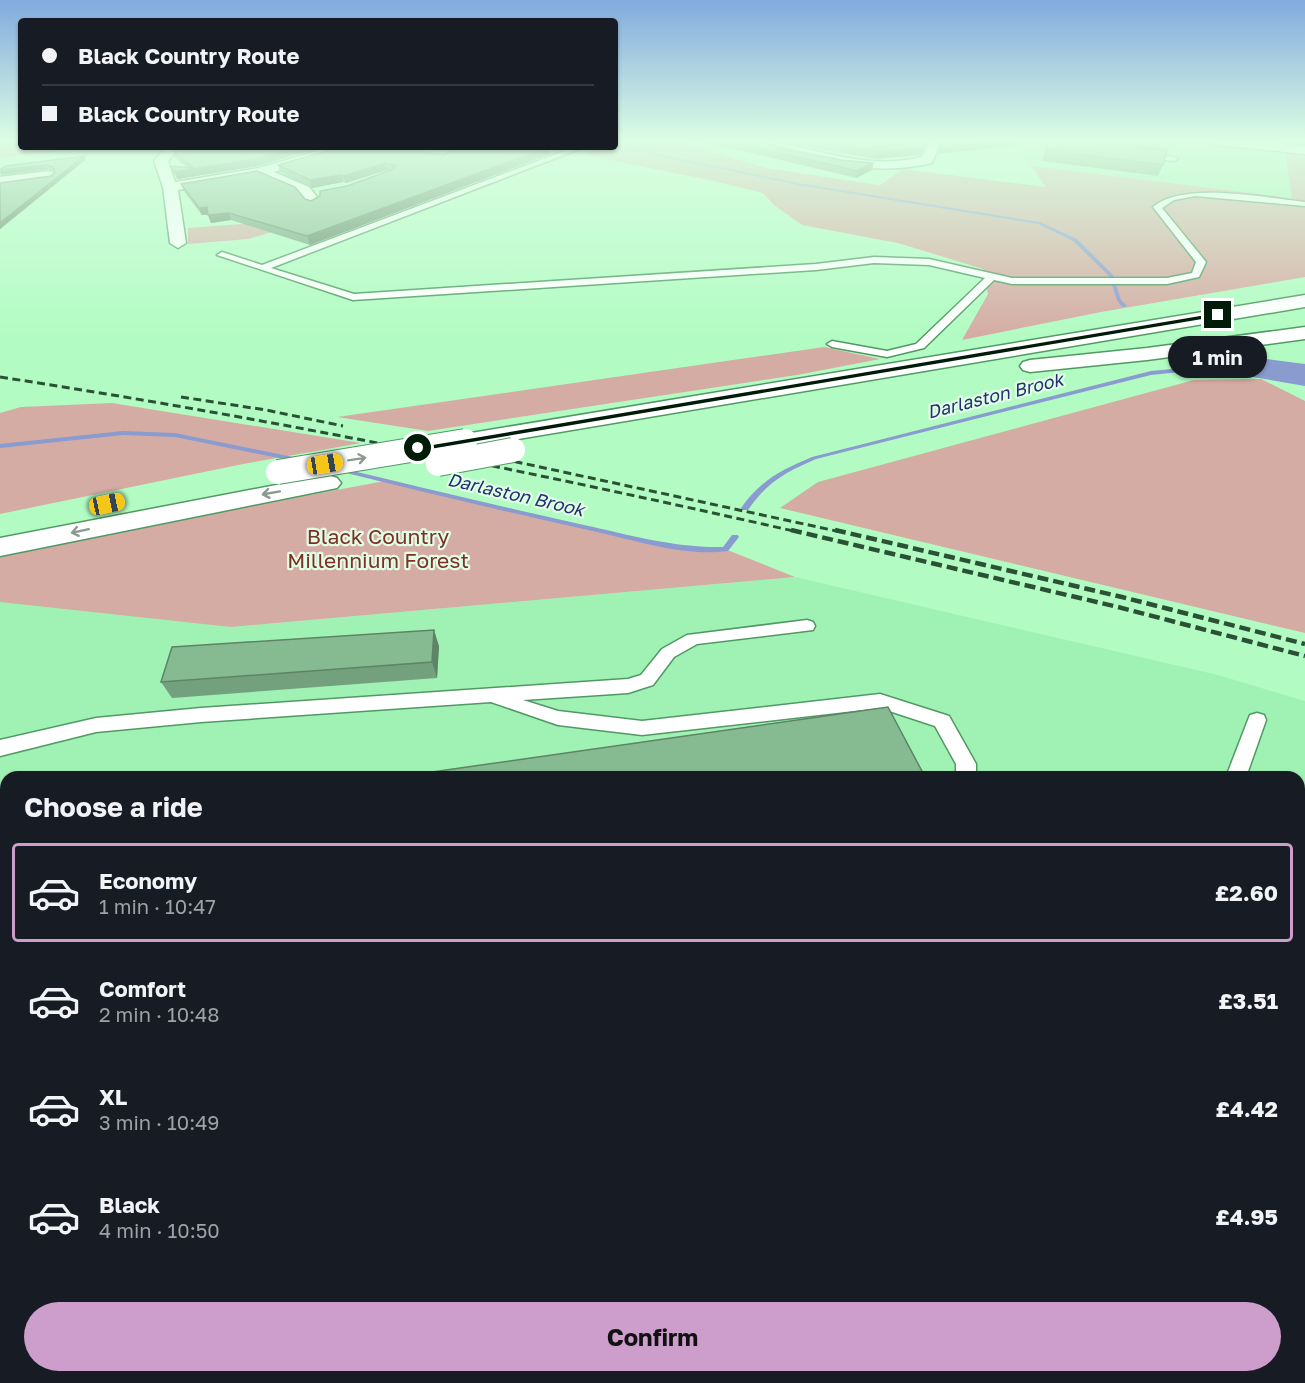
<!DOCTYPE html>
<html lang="en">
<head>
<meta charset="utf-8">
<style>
	:root { --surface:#171b24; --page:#242831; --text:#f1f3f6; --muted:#9ea1a6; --line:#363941; --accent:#cd9ecc }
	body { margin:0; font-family:"Golos Text",sans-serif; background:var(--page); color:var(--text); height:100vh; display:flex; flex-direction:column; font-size:22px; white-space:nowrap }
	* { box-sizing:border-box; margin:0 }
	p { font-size:20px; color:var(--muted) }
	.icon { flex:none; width:33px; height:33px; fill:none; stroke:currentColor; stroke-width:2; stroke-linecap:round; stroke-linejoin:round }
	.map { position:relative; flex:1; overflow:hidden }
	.details { position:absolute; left:0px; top:771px; width:1305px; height:612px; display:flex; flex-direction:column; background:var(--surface); border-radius:18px 18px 0 0; box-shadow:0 2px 4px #0004 }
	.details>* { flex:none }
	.top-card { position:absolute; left:18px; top:18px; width:600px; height:132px; border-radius:6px; box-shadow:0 2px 4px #0004; display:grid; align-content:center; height:132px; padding:0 24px; background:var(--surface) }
	.end { position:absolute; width:27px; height:27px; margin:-14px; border:8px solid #001c08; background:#fff; box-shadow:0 0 0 3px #fff }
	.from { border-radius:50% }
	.bubble { position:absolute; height:42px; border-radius:21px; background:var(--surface); box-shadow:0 2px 4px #0004; font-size:20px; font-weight:700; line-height:42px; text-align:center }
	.car { position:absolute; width:18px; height:36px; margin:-18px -9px; border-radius:8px; box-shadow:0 0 4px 2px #0007; background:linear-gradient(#f5c518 24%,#345 0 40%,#f5c518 0 76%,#345 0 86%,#f5c518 0) }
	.top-card b { display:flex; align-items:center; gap:21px; height:57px; font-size:22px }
	.top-card b+b { border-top:2px solid var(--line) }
	.top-card i { width:15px; height:15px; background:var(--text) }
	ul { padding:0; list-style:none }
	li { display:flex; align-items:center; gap:18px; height:99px; margin:0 12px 9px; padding:0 12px; border:3px solid transparent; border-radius:6px }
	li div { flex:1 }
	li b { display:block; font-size:22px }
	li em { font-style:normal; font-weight:700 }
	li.selected { border-color:var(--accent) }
	li>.icon { width:54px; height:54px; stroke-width:1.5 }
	h2 { padding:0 24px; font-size:27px; line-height:72px }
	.button { display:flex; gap:12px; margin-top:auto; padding:12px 24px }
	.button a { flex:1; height:69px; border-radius:36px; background:var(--accent); color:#111; font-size:24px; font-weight:700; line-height:69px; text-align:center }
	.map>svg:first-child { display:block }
</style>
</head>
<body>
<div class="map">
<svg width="1305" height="1383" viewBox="0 0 1305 1383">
	<rect width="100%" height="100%" fill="#b2fcc3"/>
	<g fill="#a0f2b4">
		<path d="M1014,141h193l78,9 8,48 -262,-32 -17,-19z"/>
		<path d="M795,577l423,98 87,26v682h-1059l-5,-6h1058v-600h-1293v287h-6v-473l231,36z"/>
	</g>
	<g fill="#d5aca4">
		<path d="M0,141h21v6h77l-98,11z"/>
		<path d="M615,141h61l90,27 199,30 -85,-13 23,-16 143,18 -15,-21 261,32 -7,-48 20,5v122l-204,35 -139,28 26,-46 -5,-25 -85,-26 -96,-18 -28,-20 -11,-12 -49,-12 -128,-26 1,-8h28z"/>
		<path d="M286,217l23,5 -61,17 -60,5v-16l53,-4z"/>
		<path d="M824,347l56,12 -83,16 -369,56 -91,-14z"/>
		<path d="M1261,379l44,22v232l-525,-125 38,-26 376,-102z"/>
		<path d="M112,403l249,40 -118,21 -243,50v-101l21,-6z"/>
		<path d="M385,481l134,32 151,32 37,5 18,-1 70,28 -564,50 -231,-25v-45l174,-37z"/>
	</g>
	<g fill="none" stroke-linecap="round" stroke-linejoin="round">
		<g fill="#8a9bd0" fill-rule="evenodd">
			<path d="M615,145l183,38 242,39 37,17 36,36 8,25 6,6 -5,1 -5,-7 -8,-24 -36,-35 -35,-17 -240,-39 -183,-38z"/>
			<path d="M1206,353h4l21,9 -5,1 -20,-8z"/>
			<path d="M1236,363l3,2 -1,1 -87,9 -335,84c-30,13 -49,23 -68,51h-6l-1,-2c20,-28 40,-38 71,-51l339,-86z"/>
			<path d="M123,431l52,2 128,26 3,2 -3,2 -128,-26 -52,-2 -123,13v-4z"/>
			<path d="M340,468c81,19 162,39 244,57 46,10 91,23 139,22l9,-12h6l1,2 -11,14c-42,6 -91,-10 -131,-19 -87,-19 -173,-40 -259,-61l-1,-1z"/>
		</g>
		<g fill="#8a9bd0" fill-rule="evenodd">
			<rect x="0" y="1119" width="6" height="48"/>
			<path d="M0,1265l6,2v60l-6,-3z"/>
			<path d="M32,1377h58l2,6h-58z"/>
		</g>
		<path fill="#8a9bd0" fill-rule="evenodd" d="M1236,355l69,9v22l-81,-14 -5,-7 5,-7z"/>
		<defs>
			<g id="lane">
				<path d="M575,147l7,1 -311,120 83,26 462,-30 58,-7 55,2 83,19h155l25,-5 4,-11 -43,-55c30,-26 113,-9 152,-5v4l-110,-10 -21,4 -12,8 44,54 -7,15 -32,7h-155l-18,-4 -70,68 -37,9 -55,-10 -5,-3 5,-3 55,10 29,-7 69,-66 -56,-13 -55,-2 -58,7 -463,30 -136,-45 5,-3 40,13z"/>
				<path d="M1139,154l35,3 4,2 -4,2 -33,-4z"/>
				<path d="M807,620l6,2 2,4 -2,4 -116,14 -23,13 -21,28 -25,8 -105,7 35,11 84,10 238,-27 69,22 27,48v13h-20v-13l-21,-38 -55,-18 -238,27 -84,-10 -67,-23 -290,20 -105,10 -96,24v-16l96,-22 105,-10 427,-29 13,-4 21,-26 25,-14z"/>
				<path d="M1257,713l7,2 2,5 -20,57h-20l22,-57 2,-5z"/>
				<rect x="0" y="1021" width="6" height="26"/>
				<path d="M767,1377h36l2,6h-36z"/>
			</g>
			<g id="street">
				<path d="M748,141c60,0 109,32 174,16l7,-16h12l-9,22c-62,15 -123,-3 -182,-19z"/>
				<path d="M1213,141h42l50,5v8l-86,-9z"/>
				<path d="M166,147h13l-11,14 7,21 84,-14 72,-21h19l-2,3 -74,22 35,15 12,15 -2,3h-10l-10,-12 -39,-17 -82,14 8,53 -8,5 -8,-5 -7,-56 -9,-26z"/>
				<path d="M48,171l5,1 2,3 -2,3 -53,7v-8z"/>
			</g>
			<g id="highway">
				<path d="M1305,295v12l-840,141 -8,-2 -4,-5 4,-5 8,-2z"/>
				<path d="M1305,327v12l-158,21 -117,12 -7,-2 -3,-4 3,-4 7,-2 117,-12z"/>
				<path d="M328,475l9,3 4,5 -4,5 -337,68v-18z"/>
			</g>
		</defs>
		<use href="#lane" stroke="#519964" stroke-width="3"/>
		<use href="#street" stroke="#519964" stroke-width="3"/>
		<use href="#highway" stroke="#519964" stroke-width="3"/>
		<use href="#lane" fill="#fff" fill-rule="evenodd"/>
		<use href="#street" fill="#fff" fill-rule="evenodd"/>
		<use href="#highway" fill="#fff" fill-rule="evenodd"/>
		<g stroke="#2a5134" stroke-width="3" stroke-dasharray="8 4.5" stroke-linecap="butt">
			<path d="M0,377c268,41 533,95 798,155"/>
			<path d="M181,397l85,13 77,16"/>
			<path d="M429,443l412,89"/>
		</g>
		<g stroke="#2a5134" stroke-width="4.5" stroke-dasharray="11 5" stroke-linecap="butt">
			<path d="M791,530l327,77 187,49"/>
			<path d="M835,530l287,67 183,47"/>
		</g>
		<defs>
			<g id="highway-bridge">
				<path d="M438,464l75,-14"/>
				<path d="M278,472l187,-31"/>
			</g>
		</defs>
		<use href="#highway-bridge" stroke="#519964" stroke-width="26" stroke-linecap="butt"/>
		<use href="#highway-bridge" stroke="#fff" stroke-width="24"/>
	</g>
	<g fill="#73a17e">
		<path d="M701,141h55l39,10 46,9 32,3 -1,7 -16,8z"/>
		<path d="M776,141h152l-8,14 -44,4z"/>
		<path d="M1049,141h121l-7,24 -5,11 -116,-15 3,-11z"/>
		<path d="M1269,141h36v4z"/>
		<path d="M341,147h60l-2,2 45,6 4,-3 -3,-2 -22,-3h126l1,7 -240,91 -79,-25 -20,3 -3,-8h-6l-18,-24 -3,-7 124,15 6,2 36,-15 43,-15 -3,-1 -41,13 -3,-1 -31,6 -32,-16 -2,-7z"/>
		<path d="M173,151l85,15 -81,13 10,-12 -12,-9z"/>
		<path d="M84,156l1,4 -85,69v-46l51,-7 4,-4 -1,-1 -6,-2 -47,6z"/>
		<path d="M439,646l-2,32 -265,20 -11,-16z"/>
		<path d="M6,832v93l-6,1v-93z"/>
		<path d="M1176,1377h123l6,6h-121z"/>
	</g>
	<g fill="#5e8366">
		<path d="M926,141h2l-8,14 -44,4 1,-7z"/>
		<path d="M992,141h25l-1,4 -78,9 2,-7z"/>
		<path d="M297,147h26l-65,19 -81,13 -3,-7z"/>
		<path d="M550,147v7l-240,91 -3,-9z"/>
		<path d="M84,156l1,4 -85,69v-6z"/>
		<path d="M386,163l1,7 -41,13 -2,-7z"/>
		<path d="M873,163l-1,7 -16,8 1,-7z"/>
		<path d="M46,165l2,4 -47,6 -1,-3v-1z"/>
		<path d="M341,175l2,7 -31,6 -2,-8z"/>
		<path d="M207,207l2,7 -7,1 -3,-7z"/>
		<path d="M229,213l2,7 -20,3 -3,-8z"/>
		<path d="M434,630l5,16 -2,32 -5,-16z"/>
		<path d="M447,1377h9l-4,6h-9z"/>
	</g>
	<g fill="#86bb92" stroke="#5e8366" stroke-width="1.5">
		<path d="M730,141h26l39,10 46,9 32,3 -16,8z"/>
		<path d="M815,141h111l-4,7 -45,4z"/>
		<path d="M942,141h50l-52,6z"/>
		<path d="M1049,141h25l93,10 -4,14 -118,-15z"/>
		<path d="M1098,141h72l-3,9z"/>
		<path d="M195,147h102l-41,12 -82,13 -3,-6 23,2 -21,-17z"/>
		<path d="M341,147h55l1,1 47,7 8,-5 -3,-3h101l-243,89 -78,-23 -21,2 -1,-8 -8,1 -18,-24 76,-13 38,16 10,12 6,2 9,-5v-5l27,-5 47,-17 2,-3 -10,-3 -42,13 -3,-1 -31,5 -32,-15z"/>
		<path d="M84,156l-84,67v-40l51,-7 4,-4 -2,-5 -7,-2 -46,5 6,-4z"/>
		<path d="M434,630l-2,32 -271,20 11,-35z"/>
		<path d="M888,707l36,68 -15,2h-512z"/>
		<path d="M6,832v76l-6,1v-76z"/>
		<path d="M1299,975l6,4v404h-92l-8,-6h94z"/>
		<path d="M231,1377h216l-4,6h-207z"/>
	</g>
	<defs><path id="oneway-shaft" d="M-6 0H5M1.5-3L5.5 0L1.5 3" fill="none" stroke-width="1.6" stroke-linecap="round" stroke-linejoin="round" transform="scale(1.5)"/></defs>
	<g stroke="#8c9990">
		<use href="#oneway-shaft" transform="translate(357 459) rotate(-9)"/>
		<use href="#oneway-shaft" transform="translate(271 493) rotate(170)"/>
		<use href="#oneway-shaft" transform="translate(80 531) rotate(168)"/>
	</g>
	<linearGradient id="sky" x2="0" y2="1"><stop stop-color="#82aade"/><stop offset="0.42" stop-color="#dcfee4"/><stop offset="1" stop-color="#dcfee4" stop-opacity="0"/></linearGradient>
	<rect width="1305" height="335" fill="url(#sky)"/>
	<path fill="#001c08" d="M1218,313l2,3 -802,135 -3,-3z"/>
	<g text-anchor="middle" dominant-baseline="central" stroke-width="4.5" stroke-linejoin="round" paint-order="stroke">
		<g font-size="18" font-style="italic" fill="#243070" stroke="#e0fde6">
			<text transform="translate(995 395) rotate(-14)">Darlaston Brook</text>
			<text transform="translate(516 494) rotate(13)">Darlaston Brook</text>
		</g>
		<g font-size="21" fill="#7e3024" stroke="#e0fde6">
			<text x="378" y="536">Black Country<tspan x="378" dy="24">Millennium Forest</tspan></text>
		</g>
	</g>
</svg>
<i class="end from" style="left:418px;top:448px"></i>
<i class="end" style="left:1218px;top:315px"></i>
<div class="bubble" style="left:1168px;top:336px;width:99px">1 min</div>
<i class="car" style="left:325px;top:464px;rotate:81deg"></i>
<i class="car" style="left:107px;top:504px;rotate:78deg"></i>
<div class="top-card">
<b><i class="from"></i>Black Country Route</b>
<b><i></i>Black Country Route</b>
</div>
<section class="details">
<h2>Choose a ride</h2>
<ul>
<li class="selected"><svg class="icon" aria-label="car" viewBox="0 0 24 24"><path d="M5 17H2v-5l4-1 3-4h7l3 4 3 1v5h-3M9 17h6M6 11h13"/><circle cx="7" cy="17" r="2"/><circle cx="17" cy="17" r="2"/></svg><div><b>Economy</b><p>1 min · 10:47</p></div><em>£2.60</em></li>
<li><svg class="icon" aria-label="car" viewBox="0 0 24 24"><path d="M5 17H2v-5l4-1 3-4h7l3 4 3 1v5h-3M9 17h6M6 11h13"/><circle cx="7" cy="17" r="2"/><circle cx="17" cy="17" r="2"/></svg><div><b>Comfort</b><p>2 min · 10:48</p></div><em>£3.51</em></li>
<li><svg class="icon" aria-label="car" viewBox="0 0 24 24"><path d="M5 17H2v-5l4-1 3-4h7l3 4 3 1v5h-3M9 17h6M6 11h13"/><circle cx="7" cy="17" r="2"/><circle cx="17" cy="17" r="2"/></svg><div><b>XL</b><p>3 min · 10:49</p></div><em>£4.42</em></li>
<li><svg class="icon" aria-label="car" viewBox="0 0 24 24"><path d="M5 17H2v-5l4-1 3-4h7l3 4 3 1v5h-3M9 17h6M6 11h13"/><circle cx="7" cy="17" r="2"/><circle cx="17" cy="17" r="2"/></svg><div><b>Black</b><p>4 min · 10:50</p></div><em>£4.95</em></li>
</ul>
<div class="button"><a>Confirm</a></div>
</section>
</div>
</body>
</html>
